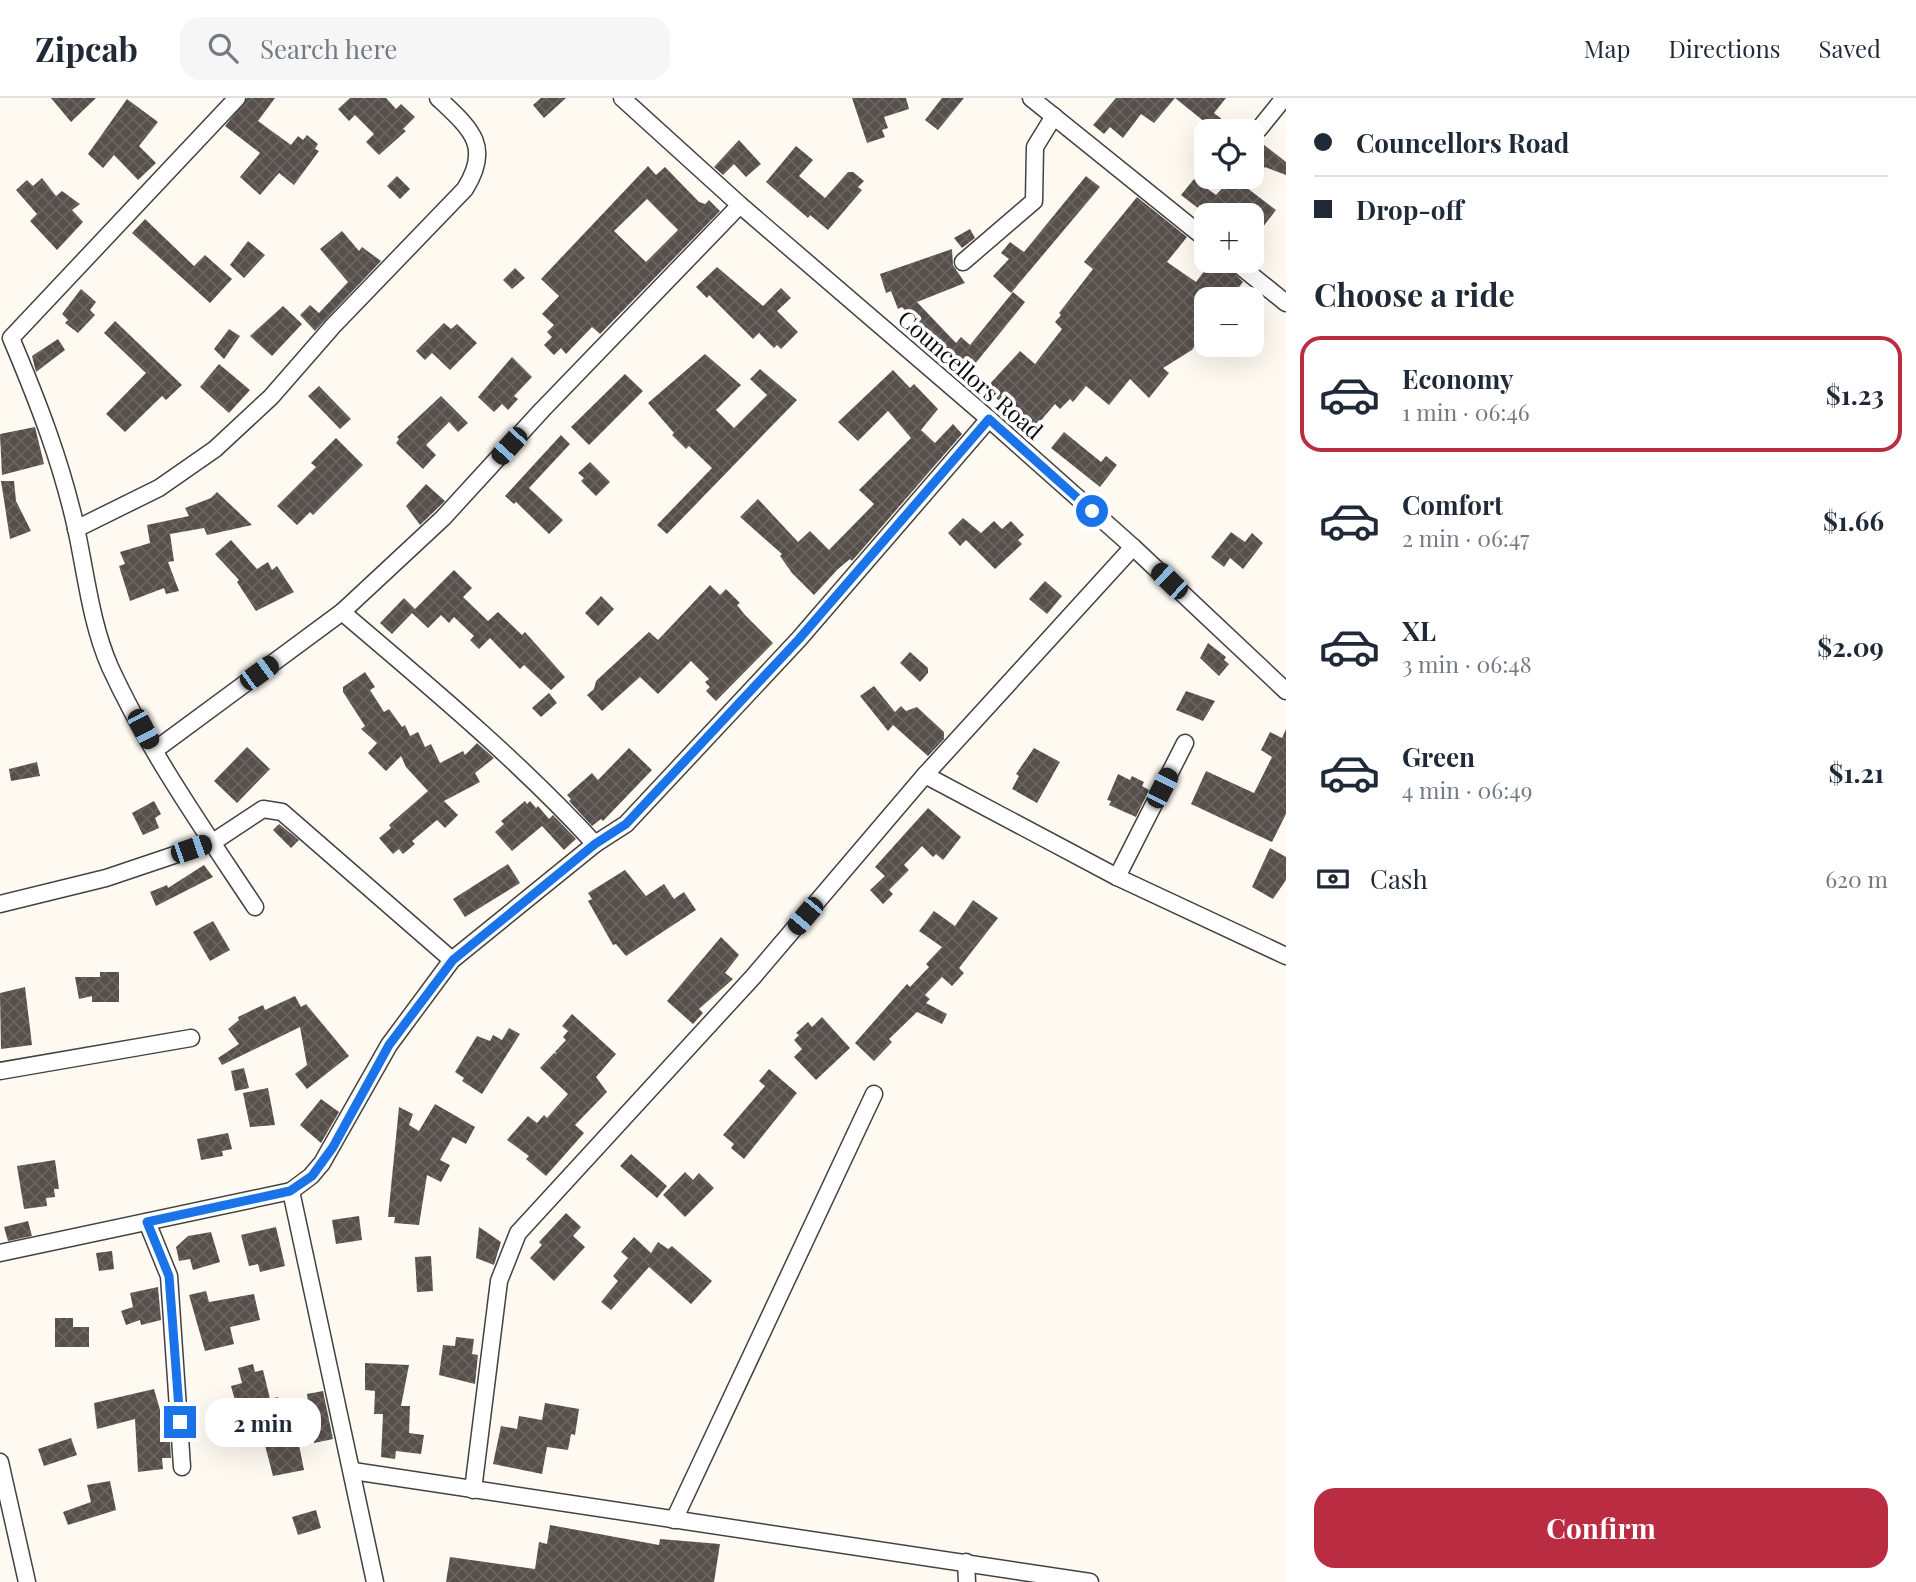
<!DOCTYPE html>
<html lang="en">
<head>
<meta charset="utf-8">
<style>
	:root { --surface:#fff; --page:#f6f6f7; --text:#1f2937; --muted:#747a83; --line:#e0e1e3; --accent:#ba2c41 }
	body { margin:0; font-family:"Playfair Display",serif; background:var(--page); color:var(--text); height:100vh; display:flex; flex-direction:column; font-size:26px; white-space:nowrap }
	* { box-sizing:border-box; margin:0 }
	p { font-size:23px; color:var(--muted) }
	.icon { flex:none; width:38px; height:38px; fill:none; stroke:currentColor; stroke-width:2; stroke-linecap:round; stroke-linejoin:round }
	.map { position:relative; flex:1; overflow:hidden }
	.details { display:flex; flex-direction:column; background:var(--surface); width:630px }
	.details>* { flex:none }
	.guide { display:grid; align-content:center; height:154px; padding:0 28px; background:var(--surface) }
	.fabs { position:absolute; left:1194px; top:21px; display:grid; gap:14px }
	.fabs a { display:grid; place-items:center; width:70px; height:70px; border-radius:14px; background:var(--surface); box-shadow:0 7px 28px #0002; font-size:35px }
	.end { position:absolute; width:32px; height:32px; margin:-16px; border:9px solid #1a73e8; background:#fff; box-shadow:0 0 0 4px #fff }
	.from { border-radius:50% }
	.bubble { position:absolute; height:49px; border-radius:21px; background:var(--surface); box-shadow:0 7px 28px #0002; font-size:23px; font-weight:700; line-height:49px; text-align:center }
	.car { position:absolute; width:21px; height:42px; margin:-21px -10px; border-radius:9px; box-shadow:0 0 5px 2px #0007; background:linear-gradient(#222 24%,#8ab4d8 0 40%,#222 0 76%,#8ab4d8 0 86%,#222 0) }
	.guide b { display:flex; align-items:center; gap:24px; height:66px; font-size:26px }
	.guide b+b { border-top:2px solid var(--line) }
	.guide i { width:18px; height:18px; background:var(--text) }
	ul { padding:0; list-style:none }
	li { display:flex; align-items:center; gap:21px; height:116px; margin:0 14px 10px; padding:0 14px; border:4px solid transparent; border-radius:21px }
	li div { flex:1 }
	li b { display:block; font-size:26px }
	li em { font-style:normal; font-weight:700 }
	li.current { border-color:var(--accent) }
	li>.icon { width:63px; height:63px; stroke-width:1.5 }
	h2 { padding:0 28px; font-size:32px; line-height:84px }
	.pay { display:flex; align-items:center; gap:18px; height:77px; padding:0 28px; font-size:26px }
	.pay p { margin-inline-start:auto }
	.action { display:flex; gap:14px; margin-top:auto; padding:14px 28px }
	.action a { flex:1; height:80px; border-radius:21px; background:var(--accent); color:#fff; font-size:28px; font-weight:700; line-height:80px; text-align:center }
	header { display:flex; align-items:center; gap:42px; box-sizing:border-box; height:98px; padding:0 35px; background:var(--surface); border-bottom:2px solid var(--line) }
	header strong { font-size:33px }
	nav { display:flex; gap:38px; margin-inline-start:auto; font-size:24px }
	.search { width:490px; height:63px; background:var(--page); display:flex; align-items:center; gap:18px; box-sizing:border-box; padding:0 24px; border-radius:21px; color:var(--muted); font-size:26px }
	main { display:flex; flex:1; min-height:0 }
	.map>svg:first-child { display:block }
</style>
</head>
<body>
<header>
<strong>Zipcab</strong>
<div class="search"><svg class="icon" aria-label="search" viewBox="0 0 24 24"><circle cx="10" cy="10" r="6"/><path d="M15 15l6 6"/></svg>Search here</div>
<nav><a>Map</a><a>Directions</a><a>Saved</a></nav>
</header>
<main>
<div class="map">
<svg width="1286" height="1484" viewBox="0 0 1286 1484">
	<defs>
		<pattern id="building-cross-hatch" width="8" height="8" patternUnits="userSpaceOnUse" patternTransform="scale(1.75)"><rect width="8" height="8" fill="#574f4b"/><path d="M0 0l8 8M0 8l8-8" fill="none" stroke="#6a6461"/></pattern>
	</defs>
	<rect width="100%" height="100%" fill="#fefaf1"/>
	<g fill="url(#building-cross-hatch)" fill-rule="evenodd">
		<path d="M51,0h45l-25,24z"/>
		<path d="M247,0h28l-17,23 33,24 7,-9 5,4 4,-5 11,9 -3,5 4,2 -25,34 -15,-12 -19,22 -20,-18 20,-24 -35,-27z"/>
		<path d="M350,0h36l10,11 5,-5 14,13 -12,12 3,2 -27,24 -13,-13 8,-8 -19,-19 -6,6 -11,-12z"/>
		<path d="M541,0h25l-22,20 -11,-13z"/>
		<path d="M852,0h54l3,11 -25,8 4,11 -6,2 3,7 -18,6z"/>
		<path d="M942,0h22l-26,32 -13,-10z"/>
		<path d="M1116,0h110l-12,15 23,18h-21l-41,-33 -21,25 -13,-9 -18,24 -13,-11 -6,7 -11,-9z"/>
		<path d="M127,1l31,23 -19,24 17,17 -18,17 -24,-25 -11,13 -15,-14z"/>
		<path d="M739,42l22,24 -15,13 -12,-13 -11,11 -9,-8z"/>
		<path d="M1259,43l27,21v13l-21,-8 -18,21 29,22 -14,18 -11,-8v-5h-44l-26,-20 13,-16 22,16 17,-18h18v-27z"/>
		<path d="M796,48l17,14 -14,16 26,22 23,-26h5l11,9 -6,6 4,3 -34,40 -18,-15 -2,3 -42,-36z"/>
		<path d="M648,68l8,9 9,-8 34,35 6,2 4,-4 11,11 -120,123 -8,-7 -26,27 -5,-6 -7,7 -10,-10 8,-8 -5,-5 7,-7 -12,-11 17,-18 -18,-17zM647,101l31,31 -32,32 -32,-31z"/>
		<path d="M397,78l13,13 -10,10 -13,-13z"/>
		<path d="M1086,78l14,11 -89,106 -18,-17 16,-17 -8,-6 9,-11 14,10z"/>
		<path d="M42,80l14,18 6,-5 18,13 -8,6 11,12 -26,28 -27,-29 7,-7 -21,-24 11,-10 6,6z"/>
		<path d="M1137,99l50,40 -20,25 29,20 16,-21h10l21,21 -13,17h-24v31l-14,20 -29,18 6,5 -20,25 -19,-19 -21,26 -23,-19 -13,16 -3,-3 -10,10 -5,-5 -24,28 -45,-44 34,-37 15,13 27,-35 -7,-7 6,-7 -2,-2 34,-44 -9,-7z"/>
		<path d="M145,121l49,47 11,-11 27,24 -22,24 -78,-70z"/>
		<path d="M970,131l5,9 -13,10 -8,-10z"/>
		<path d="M342,133l17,20 3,-4 19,14 -66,70 -15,-16 10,-10 9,8 29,-31 -28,-33z"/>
		<path d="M248,143l17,14 -21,23 -14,-13z"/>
		<path d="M952,151l1,16 12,18 -48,19 39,41 5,-6 9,8 43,-53 12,10 -55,68 -25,-18 -43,-45 -4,2 -7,-18 -5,2 -6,-19z"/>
		<path d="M717,169l46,39 18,-18 10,10 -14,13 21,21 -17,17 -4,-4 -3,3 -15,-15 -6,6 -44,-44 -2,3 -11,-11z"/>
		<path d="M515,170l10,10 -13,11 -9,-9z"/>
		<path d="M81,191l15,13 -6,8 5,5 -17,18 -13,-10 3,-3 -6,-6z"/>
		<path d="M283,208l19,18 -30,32 -22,-20z"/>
		<path d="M115,223l67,64 -16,15 -4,-4 -37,36 -19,-18 40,-41 -42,-40z"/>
		<path d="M444,225l7,6 6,-5 20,19 -27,27 -18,-17 -7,7 -9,-9z"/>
		<path d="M229,231l11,7 -16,23 -10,-10z"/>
		<path d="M58,241l7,11 -29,22 -4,-16z"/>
		<path d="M705,256l36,31 -25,25 18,18 33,-33 -17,-16 10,-10 37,31 -130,134 -10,-9 55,-57 -23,-22 -3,3 -14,-14 2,-2 -26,-30z"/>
		<path d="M512,259l20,20 -18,19 4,3 -10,11 -6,-6 -8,8 -16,-15z"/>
		<path d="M219,266l31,26 -21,23 -29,-26z"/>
		<path d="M893,272l17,18 4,-4 24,25 -17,21 14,13 18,-19 9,10 -110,127 -2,-2 -12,10 -24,26 -22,-22 -12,-17 2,-2 -42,-37 18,-18 40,43 12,-11 19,19 45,-46 -15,-14 52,-52 -23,-27 -30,30 -20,-19z"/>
		<path d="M625,276l18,17 -54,54 -18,-18z"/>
		<path d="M319,288l32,33 -11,10 -32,-33z"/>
		<path d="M441,298l27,27 -10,9 -9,-10 -23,23 10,10 -13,14 -27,-26 3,-4 -2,-2z"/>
		<path d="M35,329l9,37 -42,11 -2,-41z"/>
		<path d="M1064,334l37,30 5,-6 11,9 -17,22 -49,-39z"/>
		<path d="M561,337l9,9 -41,44 34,32 -14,14 -33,-32 -2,2 -9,-8z"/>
		<path d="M336,340l27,27 -50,50 -3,-3 -13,13 -20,-19 39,-39 -5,-4z"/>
		<path d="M590,364l20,20 -14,14 -15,-15 3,-3 -6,-5z"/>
		<path d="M1,383h13l2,20 15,30 -21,8z"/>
		<path d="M426,386l19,17 -25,24 -14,-19z"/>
		<path d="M217,394l35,33 -45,10 -3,-7 -34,6 4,27 -6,1 11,29 -13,3 -2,-6 -34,13 -11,-35 6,-2 -5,-12 30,-9 -3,-18 42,-9 -4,-8 26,-10z"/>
		<path d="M963,420l18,15 13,-12 8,8 9,-8 13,14 -6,5 4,4 -27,25 -29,-29 -6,6 -12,-13z"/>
		<path d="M1231,434l14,10 7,-9 11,10 -20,26 -13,-11 -6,9 -13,-10z"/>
		<path d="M231,442l26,29 11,-7 4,8 5,-4 17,26 -38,19 -19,-29 2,-2 -24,-26z"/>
		<path d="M454,472l18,18 -9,9 25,24 10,-9 24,23 3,-3 40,45 -14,13 -27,-25 -4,4 -30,-31 -11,11 -9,-9 4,-4 -20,-19 -5,6 -8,-8 -13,13 -16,-15 -20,21 -12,-11 24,-25 11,11z"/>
		<path d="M1045,483l17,15 -15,18 -18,-15z"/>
		<path d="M710,487l10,10 6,-6 14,14 -3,2 8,10 28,28 -57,58 -10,-10 4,-4 -5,-5 4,-3 -18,-18 -33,33 -18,-17 -38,34 -15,-16 7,-6 2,-8 53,-49 9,8z"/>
		<path d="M601,498l13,13 -16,17 -13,-13z"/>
		<path d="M1208,545l18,14 -2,3 5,4 -10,12 -19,-18z"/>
		<path d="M910,554l18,16v5l-8,9 -20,-19z"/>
		<path d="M365,574l10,15 -5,3 14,22 5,-3 13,18 3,-2 5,11 8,-4 7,15 6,-3 9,19 23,-12 2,4 12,-12 17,15 -19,15 5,9 -36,19 14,14 -13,13 -8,-8 -25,21 3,3 -12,10 -4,-5 -6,5 -14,-16 12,-10 -2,-3 39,-34 -22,-24 -5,-11 -15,15 -18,-18 9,-10 -16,-14 4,-3 -22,-34v-5z"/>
		<path d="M874,588l21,26 6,-6 5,5 11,-4 27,25v7l-16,17 -35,-31 -5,6 -28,-35z"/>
		<path d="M1186,593l29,10 -12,20 -27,-11z"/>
		<path d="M549,595l8,10 -16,14 -9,-9z"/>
		<path d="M1286,631v85l-14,28 -81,-38 15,-33 48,22 18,-36 -11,-7 9,-18 12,6z"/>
		<path d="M247,649l23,22 -33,34 -23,-22z"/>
		<path d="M629,650l23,22 -49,51 -2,-2 -9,7 -23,-25 2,-2 -4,-4 25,-22 6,7z"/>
		<path d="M1034,650l26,14 -23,41 -25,-14 7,-13 -3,-2z"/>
		<path d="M37,664l3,14 -29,5 -2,-12z"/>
		<path d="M1118,676l12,6 2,-4 12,6 -2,4 7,4 -13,27 -27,-12 2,-4 -4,-1z"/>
		<path d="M154,703l7,13 -6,4 4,10 -16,7 -11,-22z"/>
		<path d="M525,703l2,3 3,-3 6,7 2,-2 11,13 4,-4 23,24 -12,11 -22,-24 -30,25 -17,-19 9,-8 -3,-3z"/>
		<path d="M928,710l33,29 -18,23 -7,-6 -3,3 -11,-11 -18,19 5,5 -20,20 4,4 -10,10 -13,-14 15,-14 -10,-9z"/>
		<path d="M279,726l20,16 -8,8 -18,-18z"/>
		<path d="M1270,750l16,9v23l-13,19 -21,-12z"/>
		<path d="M508,766l12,19 -55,34 -12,-18z"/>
		<path d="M204,767l9,12 -57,29 -6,-14 17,-7 1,3z"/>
		<path d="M625,772l21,26 18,-12 10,15 10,-7 12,18 -70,46 -10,-12 -3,1 -25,-44 4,-2 -4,-6z"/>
		<path d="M973,802l25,18 -39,50 5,5 -12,13 -10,-9 -17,18 5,4 -4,4 21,11 -5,10 -25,-12 -28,27 3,3 -18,19 -19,-18 52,-59 3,3 19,-20 -3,-3 16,-17 -23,-16 15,-20 21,15z"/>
		<path d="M213,823l17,29 -20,11 -17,-29z"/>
		<path d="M721,839l18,18 -14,18 8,6 -34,30 4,4 -10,11 -26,-23z"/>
		<path d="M100,874h19v30h-27v-6l-13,3 -4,-22h25z"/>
		<path d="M25,889l7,58 -31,4 -1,-56z"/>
		<path d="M295,898l6,11 5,-3 43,52 -42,33 -12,-15 12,-9 -7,-38 -78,38 -4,-7 21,-14 -11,-15 11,-9 -1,-3 25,-12 2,5z"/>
		<path d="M572,916l44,40 -20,23 11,15 -32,33 9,8 -38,43 -20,-17 3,-3 -22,-16 21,-24 9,7 7,-8 3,3 21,-24 -28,-26 14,-15 3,1 -2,-2 11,-12 -3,-3 5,-6 -6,-5z"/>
		<path d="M822,919l28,31 -34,32 -22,-23 8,-8 -8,-9 5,-5 -3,-2 12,-11 4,5z"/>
		<path d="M509,930l11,6 -38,60 -20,-13 2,-3 -9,-6 22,-36 13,5 3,-6 9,5z"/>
		<path d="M244,970l5,20 -14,3 -4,-20z"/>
		<path d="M769,971l28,24 -53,66 -13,-11 3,-4 -11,-9 42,-49 -6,-5z"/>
		<path d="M268,990l7,37 -25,2 -7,-34z"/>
		<path d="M321,1001l18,13 -18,31 -21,-18z"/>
		<path d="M435,1006l40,23 -9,17 -13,-7 -13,23 10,5 -9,17 -14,-7 -8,50 -25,-2 1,-6h-7l11,-110 14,7 -4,11 10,6z"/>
		<path d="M228,1035l4,16 -10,2 1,5 -22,4 -4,-21z"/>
		<path d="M631,1056l36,32 -10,12 -37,-32z"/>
		<path d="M55,1062l4,29h-5l1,8 -9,1 1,8 -23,3 -7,-43z"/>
		<path d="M685,1074l8,8 6,-7 15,15 -29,29 -22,-22z"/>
		<path d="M566,1115l15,14 -8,9 12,11 -31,34 -24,-23 12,-13 -3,-3z"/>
		<path d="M359,1118l3,24 -26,4 -4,-24z"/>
		<path d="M28,1123l4,15 -24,5 -4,-14z"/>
		<path d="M276,1129l9,39 -25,6 -2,-8 -9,2 -8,-31z"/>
		<path d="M479,1129l22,15 -7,23 -18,-7z"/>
		<path d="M211,1134l9,30 -27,8 -3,-11 -11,2 -3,-14 12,-11z"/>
		<path d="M634,1139l17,16 7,-11 10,7 4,-3 40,35 -21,23 -42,-37 -38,43 -10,-8 17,-21 -5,-5 15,-18 -7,-6z"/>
		<path d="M112,1153l2,18 -15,2 -3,-18z"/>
		<path d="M431,1158l2,35 -16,1 -2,-35z"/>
		<path d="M158,1189l3,33 -20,5 -1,-5 -14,5 -5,-14 12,-4 -3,-14z"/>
		<path d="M206,1193l3,11 45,-8 6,26 -30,7 4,17 -29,7 -16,-56z"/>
		<path d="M55,1220h18v9h16v20h-34z"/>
		<path d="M456,1239l18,2 -2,15 6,1 -3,29 -36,-9 4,-30 12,1z"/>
		<path d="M365,1265l44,2 -8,41h9l-1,27 15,2 -3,19 -25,-3 -1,8 -14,-2 2,-43h-9l1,-23 -10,-1z"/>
		<path d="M253,1266l2,8 8,-2 7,29 8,-2 10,40 9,-2 7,35 -31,6 -12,-46 -17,4 -13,-48 11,-3 -4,-15z"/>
		<path d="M154,1291l11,38h4l2,31h-9l1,11 -25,3 -3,-53 -38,10 -3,-26z"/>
		<path d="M323,1293l10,48 -19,4 -7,-49z"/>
		<path d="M545,1305l34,6 -4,26 -4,-1 -3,16 -21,-3 -5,27 -49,-10 8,-38 16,3 2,-13 23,4z"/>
		<path d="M71,1340l6,17 -33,11 -6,-17z"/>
		<path d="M110,1383l6,29 -48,15 -5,-13 28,-10 -4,-17z"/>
		<path d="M316,1412l5,18 -23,7 -6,-18z"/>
		<path d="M550,1427l109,20 1,-6 60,5 -6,38h-268l4,-25 85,12 4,-27 8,2z"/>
	</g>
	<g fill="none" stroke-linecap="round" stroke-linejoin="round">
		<defs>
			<g id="street">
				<path d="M237,0l-226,240c27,64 50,123 65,190 10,46 15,96 34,139 39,85 94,163 145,240"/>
				<path d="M622,0l118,107 249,214 144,128 153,144"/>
				<path d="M1031,0l175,141"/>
				<path d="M1259,31l25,-31"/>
				<path d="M1234,163l52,42"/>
				<path d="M963,164l71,-61 1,-54 19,-31"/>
				<path d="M76,431l83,-41 56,-39 56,-52 62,-71 132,-137c27,-43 6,-60 -27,-91"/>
				<path d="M342,514c87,74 176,148 253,232"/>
				<path d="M155,652l187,-138 101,-94 99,-108 198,-205"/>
				<path d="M925,677l192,102 169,79"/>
				<path d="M1117,779l68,-134"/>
				<path d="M0,806l106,-26 107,-36 50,-33 19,3 170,148"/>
				<path d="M0,973l191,-33"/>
				<path d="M147,1124l22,54 13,191"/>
				<path d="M0,1155l291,-62"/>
				<path d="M0,1364l27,120"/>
				<path d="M353,1373l737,111"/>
				<path d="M473,1392l26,-209 19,-48 235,-256 172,-202 208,-228"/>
				<path d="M674,1422l200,-426"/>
				<path d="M966,1464l1,20"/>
				<path d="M375,1484l-84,-391 20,-15 11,-13 67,-118 63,-85 143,-116 31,-20 173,-185 190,-220"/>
			</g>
		</defs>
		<use href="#street" stroke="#424242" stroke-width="19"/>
		<use href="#street" stroke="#fff" stroke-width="16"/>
	</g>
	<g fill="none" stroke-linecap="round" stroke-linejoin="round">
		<path stroke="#1a73e8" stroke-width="9" d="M180,1324l-11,-146 -22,-54 143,-31 22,-15 21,-29 56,-102 64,-85 142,-116 31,-20 173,-185 190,-220 103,92"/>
	</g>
	<g text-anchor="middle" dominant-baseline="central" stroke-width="7" stroke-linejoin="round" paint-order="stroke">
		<g font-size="23" fill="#0f0f0f" stroke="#fff">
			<text transform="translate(971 276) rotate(41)">Councellors Road</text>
		</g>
	</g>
</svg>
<div class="fabs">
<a><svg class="icon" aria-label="locate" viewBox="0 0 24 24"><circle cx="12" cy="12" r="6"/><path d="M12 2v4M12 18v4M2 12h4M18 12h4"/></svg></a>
<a>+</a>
<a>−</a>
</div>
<i class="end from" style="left:1092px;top:413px"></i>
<i class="end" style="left:180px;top:1324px"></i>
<div class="bubble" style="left:205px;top:1300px;width:116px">2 min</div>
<i class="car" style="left:509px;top:348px;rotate:222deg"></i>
<i class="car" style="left:1169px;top:483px;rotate:314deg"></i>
<i class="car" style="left:259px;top:575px;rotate:54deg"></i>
<i class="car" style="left:143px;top:631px;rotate:152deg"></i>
<i class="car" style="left:1162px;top:690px;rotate:27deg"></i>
<i class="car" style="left:191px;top:751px;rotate:71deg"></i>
<i class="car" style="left:805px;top:818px;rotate:220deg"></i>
</div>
<section class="details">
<div class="guide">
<b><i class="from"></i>Councellors Road</b>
<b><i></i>Drop-off</b>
</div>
<h2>Choose a ride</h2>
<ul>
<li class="current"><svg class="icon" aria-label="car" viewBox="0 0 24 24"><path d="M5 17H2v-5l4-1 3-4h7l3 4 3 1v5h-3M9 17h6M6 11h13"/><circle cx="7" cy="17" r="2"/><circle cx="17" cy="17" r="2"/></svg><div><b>Economy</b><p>1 min · 06:46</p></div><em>$1.23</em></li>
<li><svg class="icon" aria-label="car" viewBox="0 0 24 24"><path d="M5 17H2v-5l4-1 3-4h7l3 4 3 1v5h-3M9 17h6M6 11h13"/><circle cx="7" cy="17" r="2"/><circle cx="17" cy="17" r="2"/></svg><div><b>Comfort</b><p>2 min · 06:47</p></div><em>$1.66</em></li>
<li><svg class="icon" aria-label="car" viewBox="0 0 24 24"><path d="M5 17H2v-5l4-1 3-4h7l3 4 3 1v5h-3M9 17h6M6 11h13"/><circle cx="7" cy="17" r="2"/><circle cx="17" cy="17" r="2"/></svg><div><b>XL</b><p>3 min · 06:48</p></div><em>$2.09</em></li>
<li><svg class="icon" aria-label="car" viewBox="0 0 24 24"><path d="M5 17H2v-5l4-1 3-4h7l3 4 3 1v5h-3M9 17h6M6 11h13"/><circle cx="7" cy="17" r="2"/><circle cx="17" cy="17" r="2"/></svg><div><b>Green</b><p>4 min · 06:49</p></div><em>$1.21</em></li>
</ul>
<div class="pay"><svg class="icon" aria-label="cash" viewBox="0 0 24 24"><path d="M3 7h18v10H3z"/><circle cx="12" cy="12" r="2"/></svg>Cash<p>620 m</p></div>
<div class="action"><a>Confirm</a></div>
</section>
</main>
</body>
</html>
